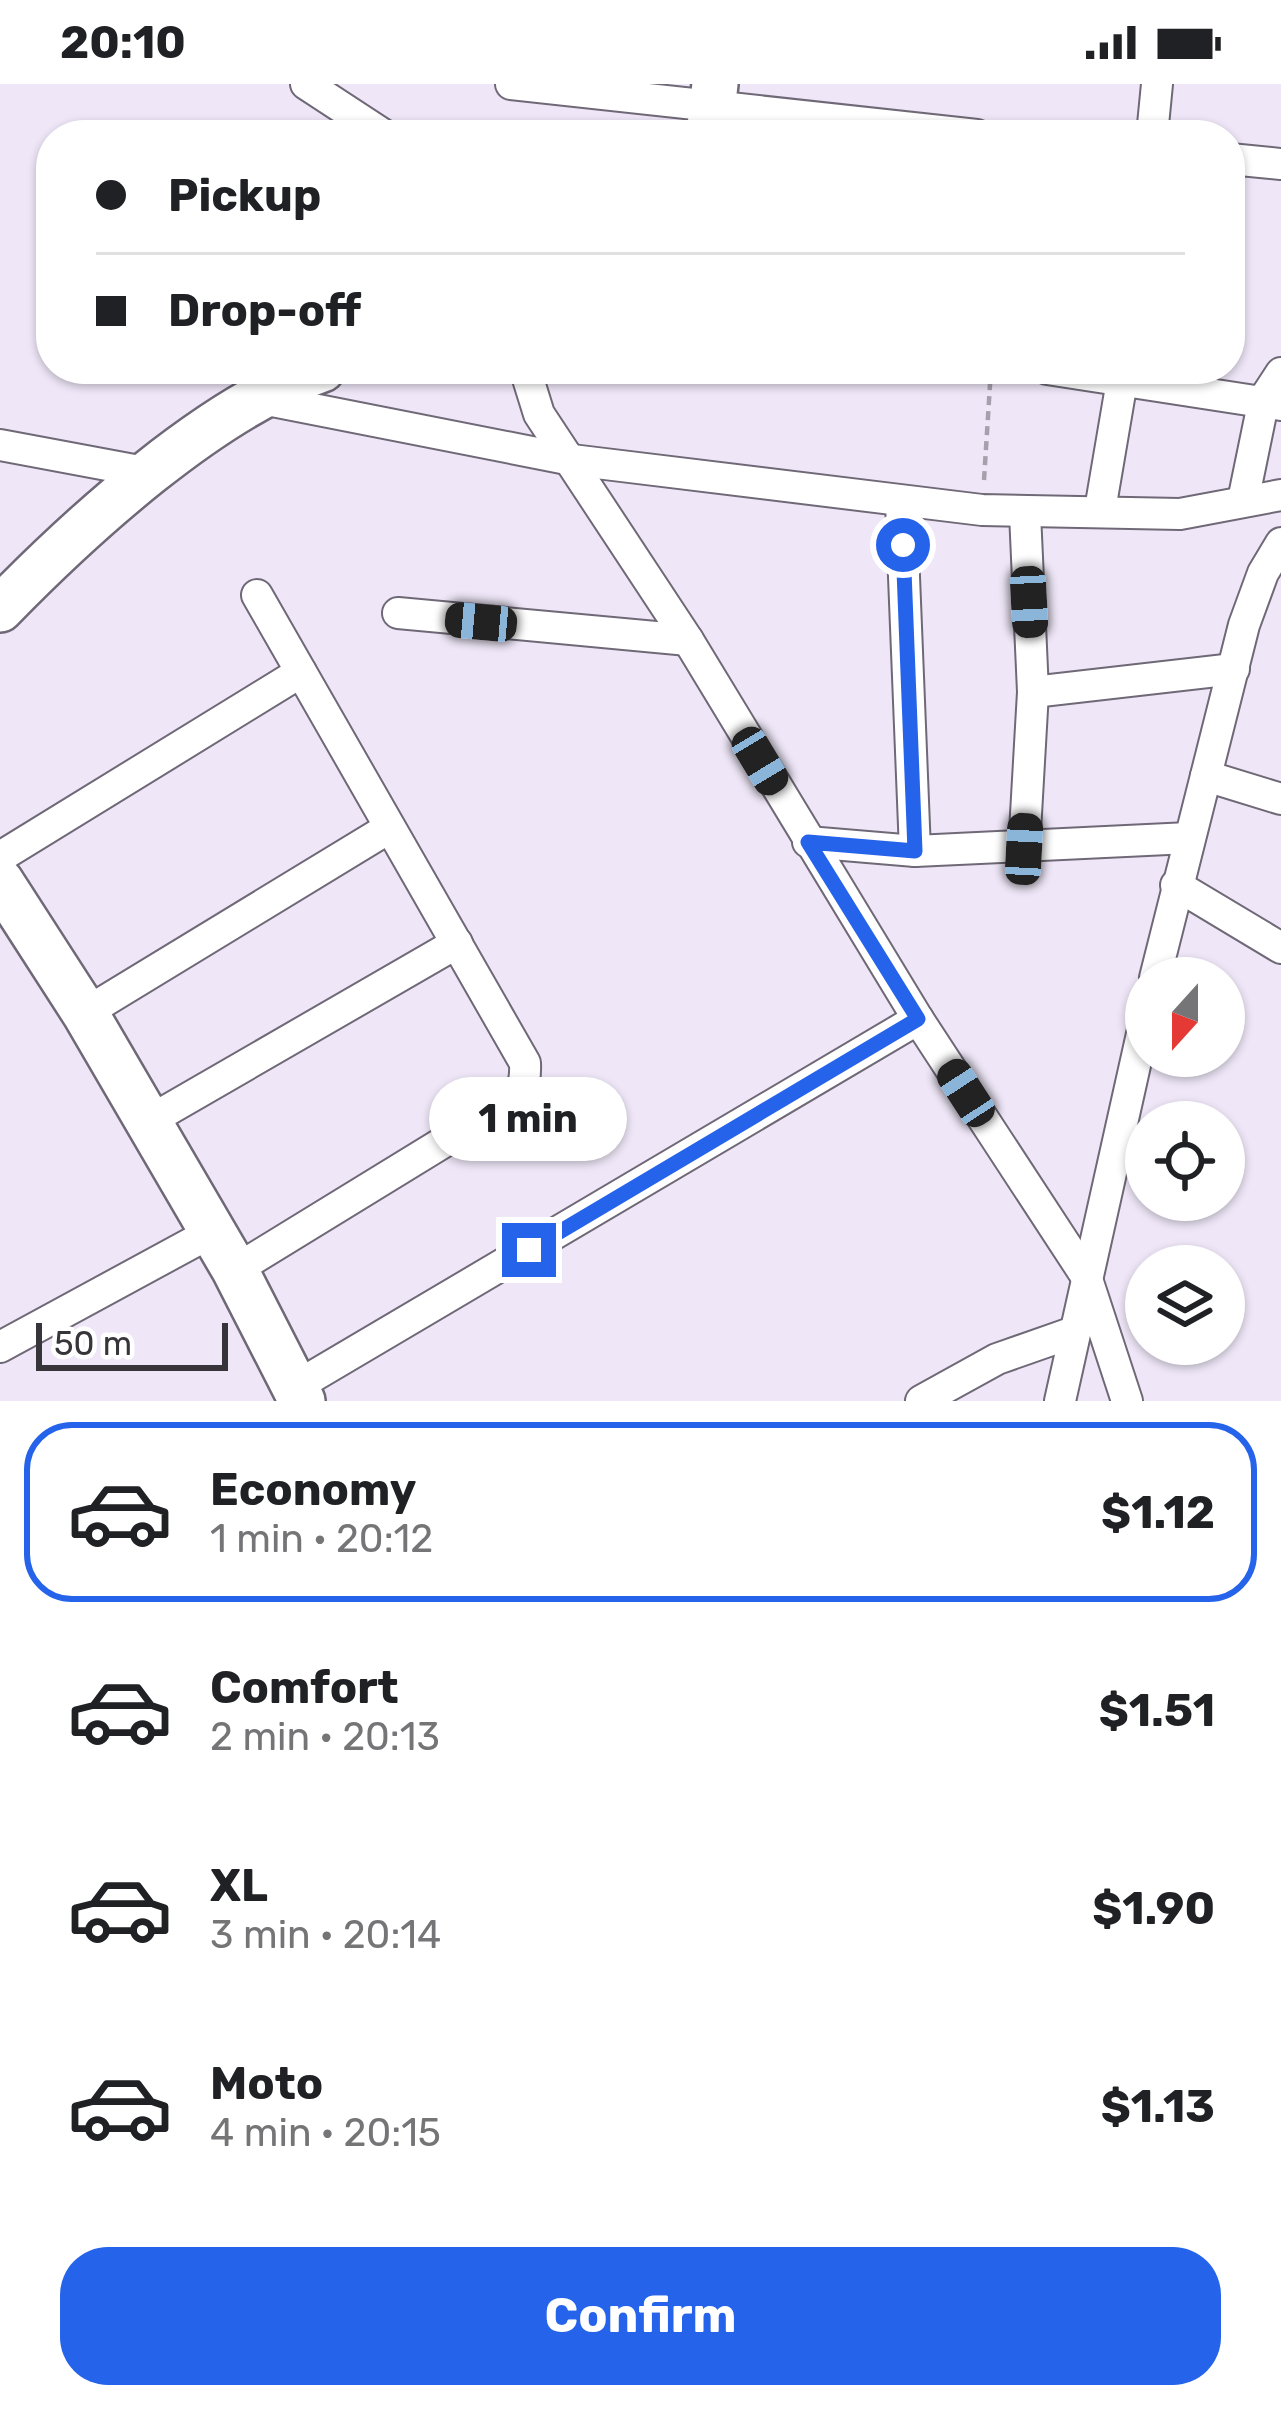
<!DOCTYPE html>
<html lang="en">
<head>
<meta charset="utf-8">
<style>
	:root { --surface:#fff; --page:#f2f2f2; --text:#202124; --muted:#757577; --line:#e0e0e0; --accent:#2563eb }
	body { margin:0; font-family:Rubik,sans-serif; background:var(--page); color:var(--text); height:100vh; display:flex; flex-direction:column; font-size:45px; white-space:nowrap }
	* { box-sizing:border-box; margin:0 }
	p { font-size:39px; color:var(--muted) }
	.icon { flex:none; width:66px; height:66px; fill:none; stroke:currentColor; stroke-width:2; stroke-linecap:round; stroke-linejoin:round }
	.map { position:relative; height:1317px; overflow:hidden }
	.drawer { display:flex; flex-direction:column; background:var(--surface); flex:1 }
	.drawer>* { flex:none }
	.banner { position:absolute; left:36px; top:36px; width:1209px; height:264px; border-radius:48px; box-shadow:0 3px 9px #0004; display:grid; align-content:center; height:264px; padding:0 60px; background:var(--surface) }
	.needle { width:78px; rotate:201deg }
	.fabs { position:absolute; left:1125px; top:873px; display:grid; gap:24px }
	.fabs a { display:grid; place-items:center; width:120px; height:120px; border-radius:50%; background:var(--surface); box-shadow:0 3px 9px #0004; font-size:60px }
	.scale { position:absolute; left:36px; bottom:30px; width:192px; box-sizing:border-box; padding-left:12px; border:6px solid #37343a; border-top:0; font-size:33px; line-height:42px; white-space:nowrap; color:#37343a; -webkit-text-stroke:9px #fff; paint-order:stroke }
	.end { position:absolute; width:54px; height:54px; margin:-27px; border:15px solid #2563eb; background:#fff; box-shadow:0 0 0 6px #fff }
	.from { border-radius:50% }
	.bubble { position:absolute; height:84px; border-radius:42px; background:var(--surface); box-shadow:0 3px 9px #0004; font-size:39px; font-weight:700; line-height:84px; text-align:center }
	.car { position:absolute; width:36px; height:72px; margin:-36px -18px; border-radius:15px; box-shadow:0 0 9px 3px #0007; background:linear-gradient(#222 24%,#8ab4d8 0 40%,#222 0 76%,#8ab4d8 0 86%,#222 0) }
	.banner b { display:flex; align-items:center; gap:42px; height:114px; font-size:45px }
	.banner b+b { border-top:3px solid var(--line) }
	.banner i { width:30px; height:30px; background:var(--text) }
	ul { padding:21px 0 0; list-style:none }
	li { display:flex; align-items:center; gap:36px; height:180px; margin:0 24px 18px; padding:0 36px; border:6px solid transparent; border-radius:48px }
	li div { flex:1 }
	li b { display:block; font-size:45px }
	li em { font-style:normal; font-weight:700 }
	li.current { border-color:var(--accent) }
	li>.icon { width:108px; height:108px; stroke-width:1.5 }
	.cta { display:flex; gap:24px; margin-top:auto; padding:24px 60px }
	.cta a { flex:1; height:138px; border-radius:48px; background:var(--accent); color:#fff; font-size:48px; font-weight:700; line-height:138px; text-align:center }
	.status { display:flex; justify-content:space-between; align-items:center; height:84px; padding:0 60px; background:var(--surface); direction:ltr }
	.status svg { height:33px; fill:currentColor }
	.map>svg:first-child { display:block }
</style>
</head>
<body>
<div class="status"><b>20:10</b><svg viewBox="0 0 49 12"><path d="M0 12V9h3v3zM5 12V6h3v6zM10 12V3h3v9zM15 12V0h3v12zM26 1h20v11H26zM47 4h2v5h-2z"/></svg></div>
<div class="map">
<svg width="1281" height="1317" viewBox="0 0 1281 1317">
	<rect width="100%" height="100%" fill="#efe7f8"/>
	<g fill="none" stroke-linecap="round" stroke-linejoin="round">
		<defs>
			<g id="street">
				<path d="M306,0l78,51"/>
				<path d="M511,0l466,51"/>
				<path d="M1152,51l5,-51"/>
				<path d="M1230,75l51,5"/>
				<path d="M525,285l14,45 149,226 230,379 168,257 41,125"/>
				<path d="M1047,285l234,36"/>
				<path d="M257,314l315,62 410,50 198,4 101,-19"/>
				<path d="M0,361l150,28"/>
				<path d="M1243,417l21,-102 17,-26"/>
				<path d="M901,418l14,349"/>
				<path d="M1100,426l24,-141"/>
				<path d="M398,529l290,27"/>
				<path d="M1033,608l201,-23"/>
				<path d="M1206,692l75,23"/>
				<path d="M808,758l107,9 274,-13"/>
				<path d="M1024,765l9,-157 -8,-179"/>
				<path d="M0,773l301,-185"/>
				<path d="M1176,801l105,63"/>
				<path d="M1155,894l89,-353 19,-52 18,-30"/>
				<path d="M85,929l304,-185"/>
				<path d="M147,1038l310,-179"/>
				<path d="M235,1186l269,-165c18,-12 22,-20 21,-42l-268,-468"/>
				<path d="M0,1263l212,-115"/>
				<path d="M295,1303l623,-368"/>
				<path d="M921,1317l76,-42 77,-27"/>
				<path d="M1060,1317l86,-385"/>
			</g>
			<g id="secondary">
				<path d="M709,51l6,-51"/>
				<path d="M0,525c82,-84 211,-202 322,-240"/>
				<path d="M0,797l85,132 150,257 67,131"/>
			</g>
		</defs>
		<use href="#street" stroke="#6f6876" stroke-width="34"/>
		<use href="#secondary" stroke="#6f6876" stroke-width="50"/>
		<path stroke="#a6a0ad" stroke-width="4.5" stroke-dasharray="9 6" stroke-linecap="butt" d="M984,396l7,-111"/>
		<use href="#street" stroke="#fff" stroke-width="30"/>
		<use href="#secondary" stroke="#fff" stroke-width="45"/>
	</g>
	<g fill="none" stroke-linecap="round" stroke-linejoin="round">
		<path stroke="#2563eb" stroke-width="15" d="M529,1166l389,-231 -110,-177 107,9 -12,-306"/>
	</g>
</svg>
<div class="fabs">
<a><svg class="needle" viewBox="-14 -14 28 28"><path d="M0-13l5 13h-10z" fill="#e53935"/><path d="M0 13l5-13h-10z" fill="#757577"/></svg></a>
<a><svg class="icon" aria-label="locate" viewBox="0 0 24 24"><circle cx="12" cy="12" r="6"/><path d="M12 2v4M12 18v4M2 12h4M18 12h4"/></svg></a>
<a><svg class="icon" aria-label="layers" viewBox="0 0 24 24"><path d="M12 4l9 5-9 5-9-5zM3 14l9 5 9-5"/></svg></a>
</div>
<div class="scale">50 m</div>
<i class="end from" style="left:903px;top:461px"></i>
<i class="end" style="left:529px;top:1166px"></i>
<div class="bubble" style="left:429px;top:993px;width:198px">1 min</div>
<i class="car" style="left:1029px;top:518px;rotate:177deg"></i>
<i class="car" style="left:481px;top:538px;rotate:275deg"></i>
<i class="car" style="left:760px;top:677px;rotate:149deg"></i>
<i class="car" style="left:1024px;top:765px;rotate:3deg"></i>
<i class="car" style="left:966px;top:1009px;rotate:327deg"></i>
<div class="banner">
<b><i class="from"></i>Pickup</b>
<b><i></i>Drop-off</b>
</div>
</div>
<section class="drawer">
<ul>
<li class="current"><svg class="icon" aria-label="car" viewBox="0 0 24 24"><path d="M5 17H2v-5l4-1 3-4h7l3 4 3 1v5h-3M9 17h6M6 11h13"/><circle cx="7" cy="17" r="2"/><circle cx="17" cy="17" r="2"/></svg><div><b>Economy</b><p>1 min · 20:12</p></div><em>$1.12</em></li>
<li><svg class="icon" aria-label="car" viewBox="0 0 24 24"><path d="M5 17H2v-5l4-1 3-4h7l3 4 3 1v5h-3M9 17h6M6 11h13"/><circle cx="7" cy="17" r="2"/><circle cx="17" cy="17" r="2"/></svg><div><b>Comfort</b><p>2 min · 20:13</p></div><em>$1.51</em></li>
<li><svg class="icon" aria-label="car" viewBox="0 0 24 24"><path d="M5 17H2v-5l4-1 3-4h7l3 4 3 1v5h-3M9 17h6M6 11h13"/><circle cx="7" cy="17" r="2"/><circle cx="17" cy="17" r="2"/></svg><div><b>XL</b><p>3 min · 20:14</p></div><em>$1.90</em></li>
<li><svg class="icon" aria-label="car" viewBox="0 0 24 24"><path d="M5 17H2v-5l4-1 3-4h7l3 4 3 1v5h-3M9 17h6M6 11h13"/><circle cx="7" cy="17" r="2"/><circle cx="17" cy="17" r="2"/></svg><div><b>Moto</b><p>4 min · 20:15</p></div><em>$1.13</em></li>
</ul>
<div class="cta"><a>Confirm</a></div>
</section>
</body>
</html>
